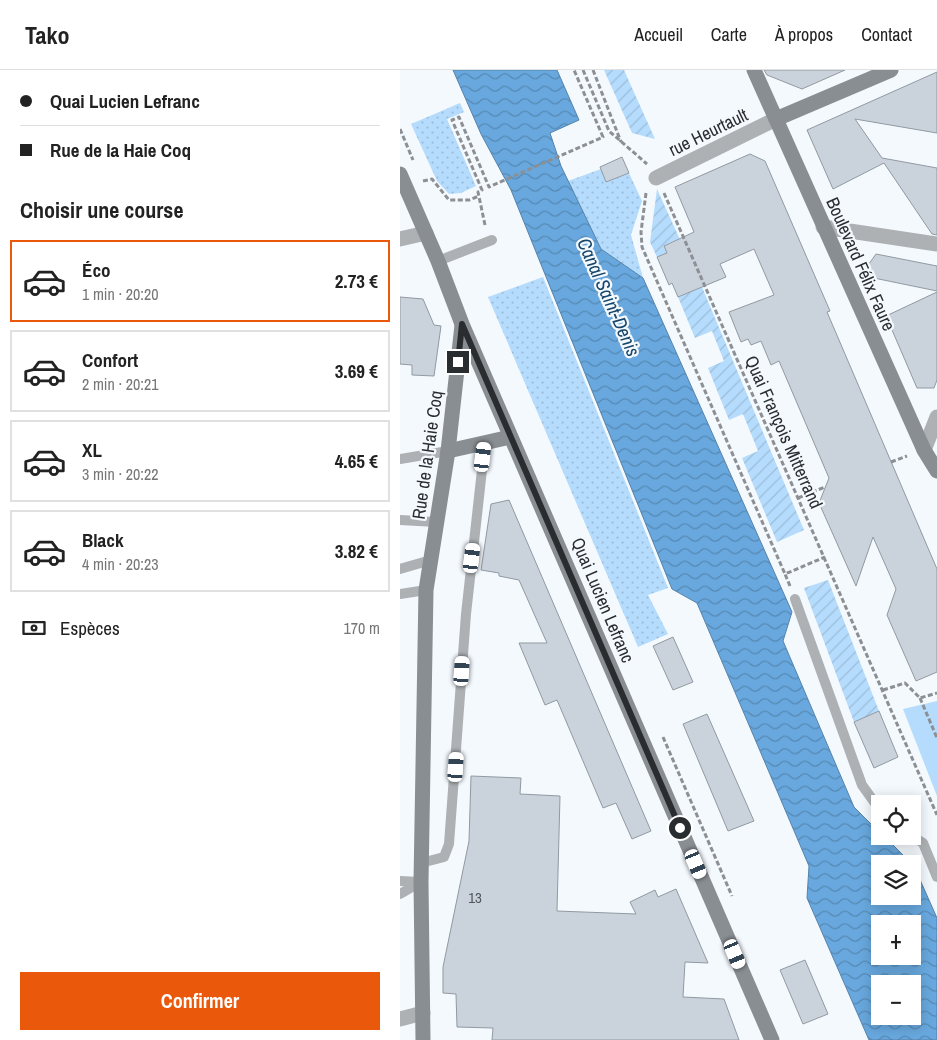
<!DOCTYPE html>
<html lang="fr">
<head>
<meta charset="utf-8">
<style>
	:root { --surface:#fff; --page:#f6f6f6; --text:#222; --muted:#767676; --line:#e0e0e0; --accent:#ea580c }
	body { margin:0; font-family:"Archivo Narrow",sans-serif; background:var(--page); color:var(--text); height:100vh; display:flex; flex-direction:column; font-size:19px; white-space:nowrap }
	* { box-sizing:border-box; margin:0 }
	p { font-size:16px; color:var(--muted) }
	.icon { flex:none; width:28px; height:28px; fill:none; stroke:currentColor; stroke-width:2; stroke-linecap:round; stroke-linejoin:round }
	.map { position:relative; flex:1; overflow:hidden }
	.details { display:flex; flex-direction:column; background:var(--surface); width:400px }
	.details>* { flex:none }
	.top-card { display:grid; align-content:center; height:110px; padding:0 20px; background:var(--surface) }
	.controls { position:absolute; left:471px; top:725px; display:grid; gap:10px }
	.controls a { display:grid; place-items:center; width:50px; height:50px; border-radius:0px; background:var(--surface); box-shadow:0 2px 12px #0003; font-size:25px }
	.end { position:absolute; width:22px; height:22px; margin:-11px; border:6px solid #2a2d30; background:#fff; box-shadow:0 0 0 2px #fff }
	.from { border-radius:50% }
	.car { position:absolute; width:15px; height:30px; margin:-15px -8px; border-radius:6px; box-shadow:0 0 4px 1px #0007; background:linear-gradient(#fff 24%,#345 0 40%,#fff 0 76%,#345 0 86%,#fff 0) }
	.top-card b { display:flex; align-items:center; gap:18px; height:48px; font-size:19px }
	.top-card b+b { border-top:1px solid var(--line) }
	.top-card i { width:12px; height:12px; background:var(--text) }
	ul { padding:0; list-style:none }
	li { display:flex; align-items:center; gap:15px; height:82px; margin:0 10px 8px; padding:0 10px; border:2px solid var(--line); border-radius:0px }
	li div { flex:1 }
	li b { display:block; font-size:19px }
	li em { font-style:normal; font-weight:700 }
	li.current { border-color:var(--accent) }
	li>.icon { width:45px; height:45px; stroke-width:1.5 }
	h2 { padding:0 20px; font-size:22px; line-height:60px }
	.pay { display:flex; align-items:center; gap:12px; height:55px; padding:0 20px; font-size:19px }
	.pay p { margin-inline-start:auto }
	.primary-button { display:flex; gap:10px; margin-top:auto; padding:10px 20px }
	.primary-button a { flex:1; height:58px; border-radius:0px; background:var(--accent); color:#fff; font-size:20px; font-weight:700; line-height:58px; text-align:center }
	header { display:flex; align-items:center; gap:30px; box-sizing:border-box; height:70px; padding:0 25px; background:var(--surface); border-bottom:1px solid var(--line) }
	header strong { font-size:24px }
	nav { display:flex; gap:28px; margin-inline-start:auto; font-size:18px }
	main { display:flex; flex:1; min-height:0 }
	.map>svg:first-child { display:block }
</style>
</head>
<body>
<header>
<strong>Tako</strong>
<nav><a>Accueil</a><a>Carte</a><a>À propos</a><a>Contact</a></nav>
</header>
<main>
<section class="details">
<div class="top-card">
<b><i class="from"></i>Quai Lucien Lefranc</b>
<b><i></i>Rue de la Haie Coq</b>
</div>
<h2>Choisir une course</h2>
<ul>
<li class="current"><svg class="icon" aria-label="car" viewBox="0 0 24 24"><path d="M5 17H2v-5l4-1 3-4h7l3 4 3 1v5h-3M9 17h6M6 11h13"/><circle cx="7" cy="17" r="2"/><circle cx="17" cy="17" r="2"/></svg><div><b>Éco</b><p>1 min · 20:20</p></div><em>2.73 €</em></li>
<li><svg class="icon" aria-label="car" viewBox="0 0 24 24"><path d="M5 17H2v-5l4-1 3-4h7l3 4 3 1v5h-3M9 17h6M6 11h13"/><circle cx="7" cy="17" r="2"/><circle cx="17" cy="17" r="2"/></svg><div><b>Confort</b><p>2 min · 20:21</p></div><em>3.69 €</em></li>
<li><svg class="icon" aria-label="car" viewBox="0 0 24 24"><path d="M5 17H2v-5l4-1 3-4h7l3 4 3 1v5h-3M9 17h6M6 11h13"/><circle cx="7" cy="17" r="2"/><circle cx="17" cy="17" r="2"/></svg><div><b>XL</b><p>3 min · 20:22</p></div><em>4.65 €</em></li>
<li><svg class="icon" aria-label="car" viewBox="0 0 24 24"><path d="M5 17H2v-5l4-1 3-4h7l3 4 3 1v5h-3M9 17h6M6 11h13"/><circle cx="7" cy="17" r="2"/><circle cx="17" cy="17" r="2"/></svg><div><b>Black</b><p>4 min · 20:23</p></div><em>3.82 €</em></li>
</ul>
<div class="pay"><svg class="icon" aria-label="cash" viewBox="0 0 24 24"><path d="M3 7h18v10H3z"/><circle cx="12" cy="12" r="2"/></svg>Espèces<p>170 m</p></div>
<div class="primary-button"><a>Confirmer</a></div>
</section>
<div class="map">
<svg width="537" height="970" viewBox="0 0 537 970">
	<defs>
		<pattern id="grass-dots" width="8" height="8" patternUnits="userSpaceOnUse" patternTransform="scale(1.25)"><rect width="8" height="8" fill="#b5dcfd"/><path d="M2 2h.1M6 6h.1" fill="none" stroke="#9cbdd9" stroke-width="1.8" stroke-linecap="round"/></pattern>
		<pattern id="garden-furrows" width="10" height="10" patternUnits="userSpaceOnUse" patternTransform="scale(1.25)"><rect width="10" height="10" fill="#b5dcfd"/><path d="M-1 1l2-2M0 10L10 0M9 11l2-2" fill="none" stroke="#9cbdd9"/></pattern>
		<pattern id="water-waves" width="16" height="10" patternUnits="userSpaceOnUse" patternTransform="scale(1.25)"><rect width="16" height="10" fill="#68a8de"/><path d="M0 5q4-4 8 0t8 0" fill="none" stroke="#5689b4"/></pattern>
	</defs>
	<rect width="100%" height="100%" fill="#f4f9fe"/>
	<g fill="url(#grass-dots)">
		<path d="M60,33l4,9 -17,7 29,67 -15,7 -12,1 -12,-13 -26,-57z"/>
		<path d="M201,99l5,13 23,-9 13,28 -11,34 12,43 -42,-29 -33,-68z"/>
		<path d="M143,207l125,311 -20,7 20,39 -30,13 -150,-350z"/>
	</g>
	<path fill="#b5dcfd" d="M537,631v95l-34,-87z"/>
	<g fill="url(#garden-furrows)">
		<path d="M204,0h20l31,69 -23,-6z"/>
		<path d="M257,119l26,57 -7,3 -3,-8 -9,5 3,7 -10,4 -7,-15z"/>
		<path d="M302,217l102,243 -27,12 -35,-84 16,-7 -15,-37 -14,6 -21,-52 16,-7 -12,-30 -17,7 -17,-41z"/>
		<path d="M428,510l51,131 -25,11 -50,-134z"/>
	</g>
	<path fill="url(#water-waves)" stroke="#5583aa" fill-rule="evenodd" d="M53,0h104l22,50 -29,13 11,33 40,83 42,29 149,334 -9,29 71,166 26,26v3h4l28,28h-32v32h32l1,-32 24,54v122h-68l-62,-142 2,-32 -112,-263 -25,-14 -161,-399 -30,-56zM480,854h32v32h-32zM480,914h32v32h-32z"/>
	<g fill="#cad3db" stroke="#9199a1">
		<path d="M364,0h81l-43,19 -35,-14z"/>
		<path d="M537,2v61l-82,-14 27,39 55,10v67l-5,-1 -48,-71 -51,26 -26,-59z"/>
		<path d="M350,84l15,7 65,150 -3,1 110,257v103l-21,9 -29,-66 9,-26 -23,-52 -17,49 -37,-83 10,-25 -50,-117 -8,4 -10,-24 -10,4 -3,-6 -7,3 -12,-30 45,-17 -20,-46 -34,15 6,13 -48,20 -6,-14 -3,2 -12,-28 10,-4 -3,-7 30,-14 -19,-45z"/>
		<path d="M222,87l7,16 -23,9 -6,-15z"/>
		<path d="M476,184l61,12v25l-68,-14 -3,-9z"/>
		<path d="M537,222v88l-3,8h-17l-31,-72z"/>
		<path d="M0,227l23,2 11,26 7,1 -7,50 -22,-1v-10l-12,-1z"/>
		<path d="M109,430l142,331 -19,8 -16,-36 -13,5 -46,-108 -12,5 -26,-62h28l-28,-63 -20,-4v-3l-18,-3 10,-66z"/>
		<path d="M273,567l20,45 -20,8 -20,-44z"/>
		<path d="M479,641l19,46 -24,11 -20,-46z"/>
		<path d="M307,644l47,107 -26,10 -45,-107z"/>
		<path d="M71,706l50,2 -1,16 40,2 -3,115 79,3 -6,-12 25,-12 3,7 18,-8 32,74 -23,-1 -2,35 41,2 15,41h-247l1,-12 -36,-1 -1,-33 -13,-1v-26l26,-126z"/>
		<path d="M405,890l23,54 -25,10 -23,-54z"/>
	</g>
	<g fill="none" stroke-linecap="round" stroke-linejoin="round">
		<g stroke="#8c9094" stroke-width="3" stroke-dasharray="5 2.5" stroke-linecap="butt">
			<path d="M183,0l26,61 38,33"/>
			<path d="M193,0l28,72"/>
			<path d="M0,59l13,31"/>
			<path d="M23,111l9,-2 17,21h20l10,-4"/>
			<path d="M246,123l-5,39 1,15 143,327"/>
			<path d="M264,123l273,622"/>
			<path d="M85,155l-7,-33 4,-2 -30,-70 7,-3 30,70 114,-50 -29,-67"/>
			<path d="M491,392l16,-6"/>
			<path d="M398,428l27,-11"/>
			<path d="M390,516l-5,-12 40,-17"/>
			<path d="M483,620l22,-7 15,15 17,-5"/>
			<path d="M520,628l17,40"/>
			<path d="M263,667l69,159"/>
		</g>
		<g stroke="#adb1b4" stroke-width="10">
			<path d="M38,191l54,-21"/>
			<path d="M0,389l48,-8"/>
			<path d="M0,450l36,2"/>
			<path d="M0,499l31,-9"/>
			<path d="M0,524l26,-4"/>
			<path d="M395,529l67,186 18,25"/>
			<path d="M512,766l11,7 14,34"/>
			<path d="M21,793l23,-6 5,-13 17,-230 19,-171"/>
			<path d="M0,811l20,1"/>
			<path d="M0,824l21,-12"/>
		</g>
		<g stroke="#adb1b4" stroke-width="15">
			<path d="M256,108l120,-59"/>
			<path d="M423,157l114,17"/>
			<path d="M0,169l26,-6"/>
			<path d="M524,380l13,-33"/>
			<path d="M0,949l23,-6"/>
		</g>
		<g stroke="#898e93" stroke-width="15">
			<path d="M354,0l170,380 13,21"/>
			<path d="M376,49l115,-49"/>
			<path d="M0,104l38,87 24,63 310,716"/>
			<path d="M48,381l62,-14"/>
			<path d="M23,970l-2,-158 5,-292 22,-139 14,-126"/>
		</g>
	</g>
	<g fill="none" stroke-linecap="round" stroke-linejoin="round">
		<path stroke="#2a2d30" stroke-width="6" d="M58,292l4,-38 218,504"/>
	</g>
	<g text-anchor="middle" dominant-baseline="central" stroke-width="4.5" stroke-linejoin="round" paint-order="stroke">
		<g font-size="15" fill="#52565b">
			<text x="75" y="827">13</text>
		</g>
		<g font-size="18" fill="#2a2d30" stroke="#f4f9fe">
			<text transform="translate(308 62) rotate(-26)">rue Heurtault</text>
			<text transform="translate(461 194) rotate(66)">Boulevard Félix Faure</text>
			<text transform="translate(384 362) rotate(66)">Quai François Mitterrand</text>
			<text transform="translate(27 385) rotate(-82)">Rue de la Haie Coq</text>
			<text transform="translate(203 530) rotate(67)">Quai Lucien Lefranc</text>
		</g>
		<g font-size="19" font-style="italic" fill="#17466a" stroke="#f4f9fe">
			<text transform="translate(209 227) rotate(66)">Canal Saint-Denis</text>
		</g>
	</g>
</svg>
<div class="controls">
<a><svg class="icon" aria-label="locate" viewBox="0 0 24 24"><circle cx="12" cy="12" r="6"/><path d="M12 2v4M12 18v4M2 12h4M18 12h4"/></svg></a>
<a><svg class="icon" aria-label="layers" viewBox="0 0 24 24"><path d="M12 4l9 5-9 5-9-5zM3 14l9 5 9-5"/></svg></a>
<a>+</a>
<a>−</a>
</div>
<i class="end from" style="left:280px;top:758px"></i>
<i class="end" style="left:58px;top:292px"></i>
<i class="car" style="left:83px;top:387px;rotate:7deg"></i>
<i class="car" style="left:72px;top:488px;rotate:7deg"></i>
<i class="car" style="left:62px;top:601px;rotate:4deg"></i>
<i class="car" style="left:56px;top:697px;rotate:4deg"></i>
<i class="car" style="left:296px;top:794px;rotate:157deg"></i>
<i class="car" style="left:335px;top:884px;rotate:157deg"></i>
</div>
</main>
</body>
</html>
